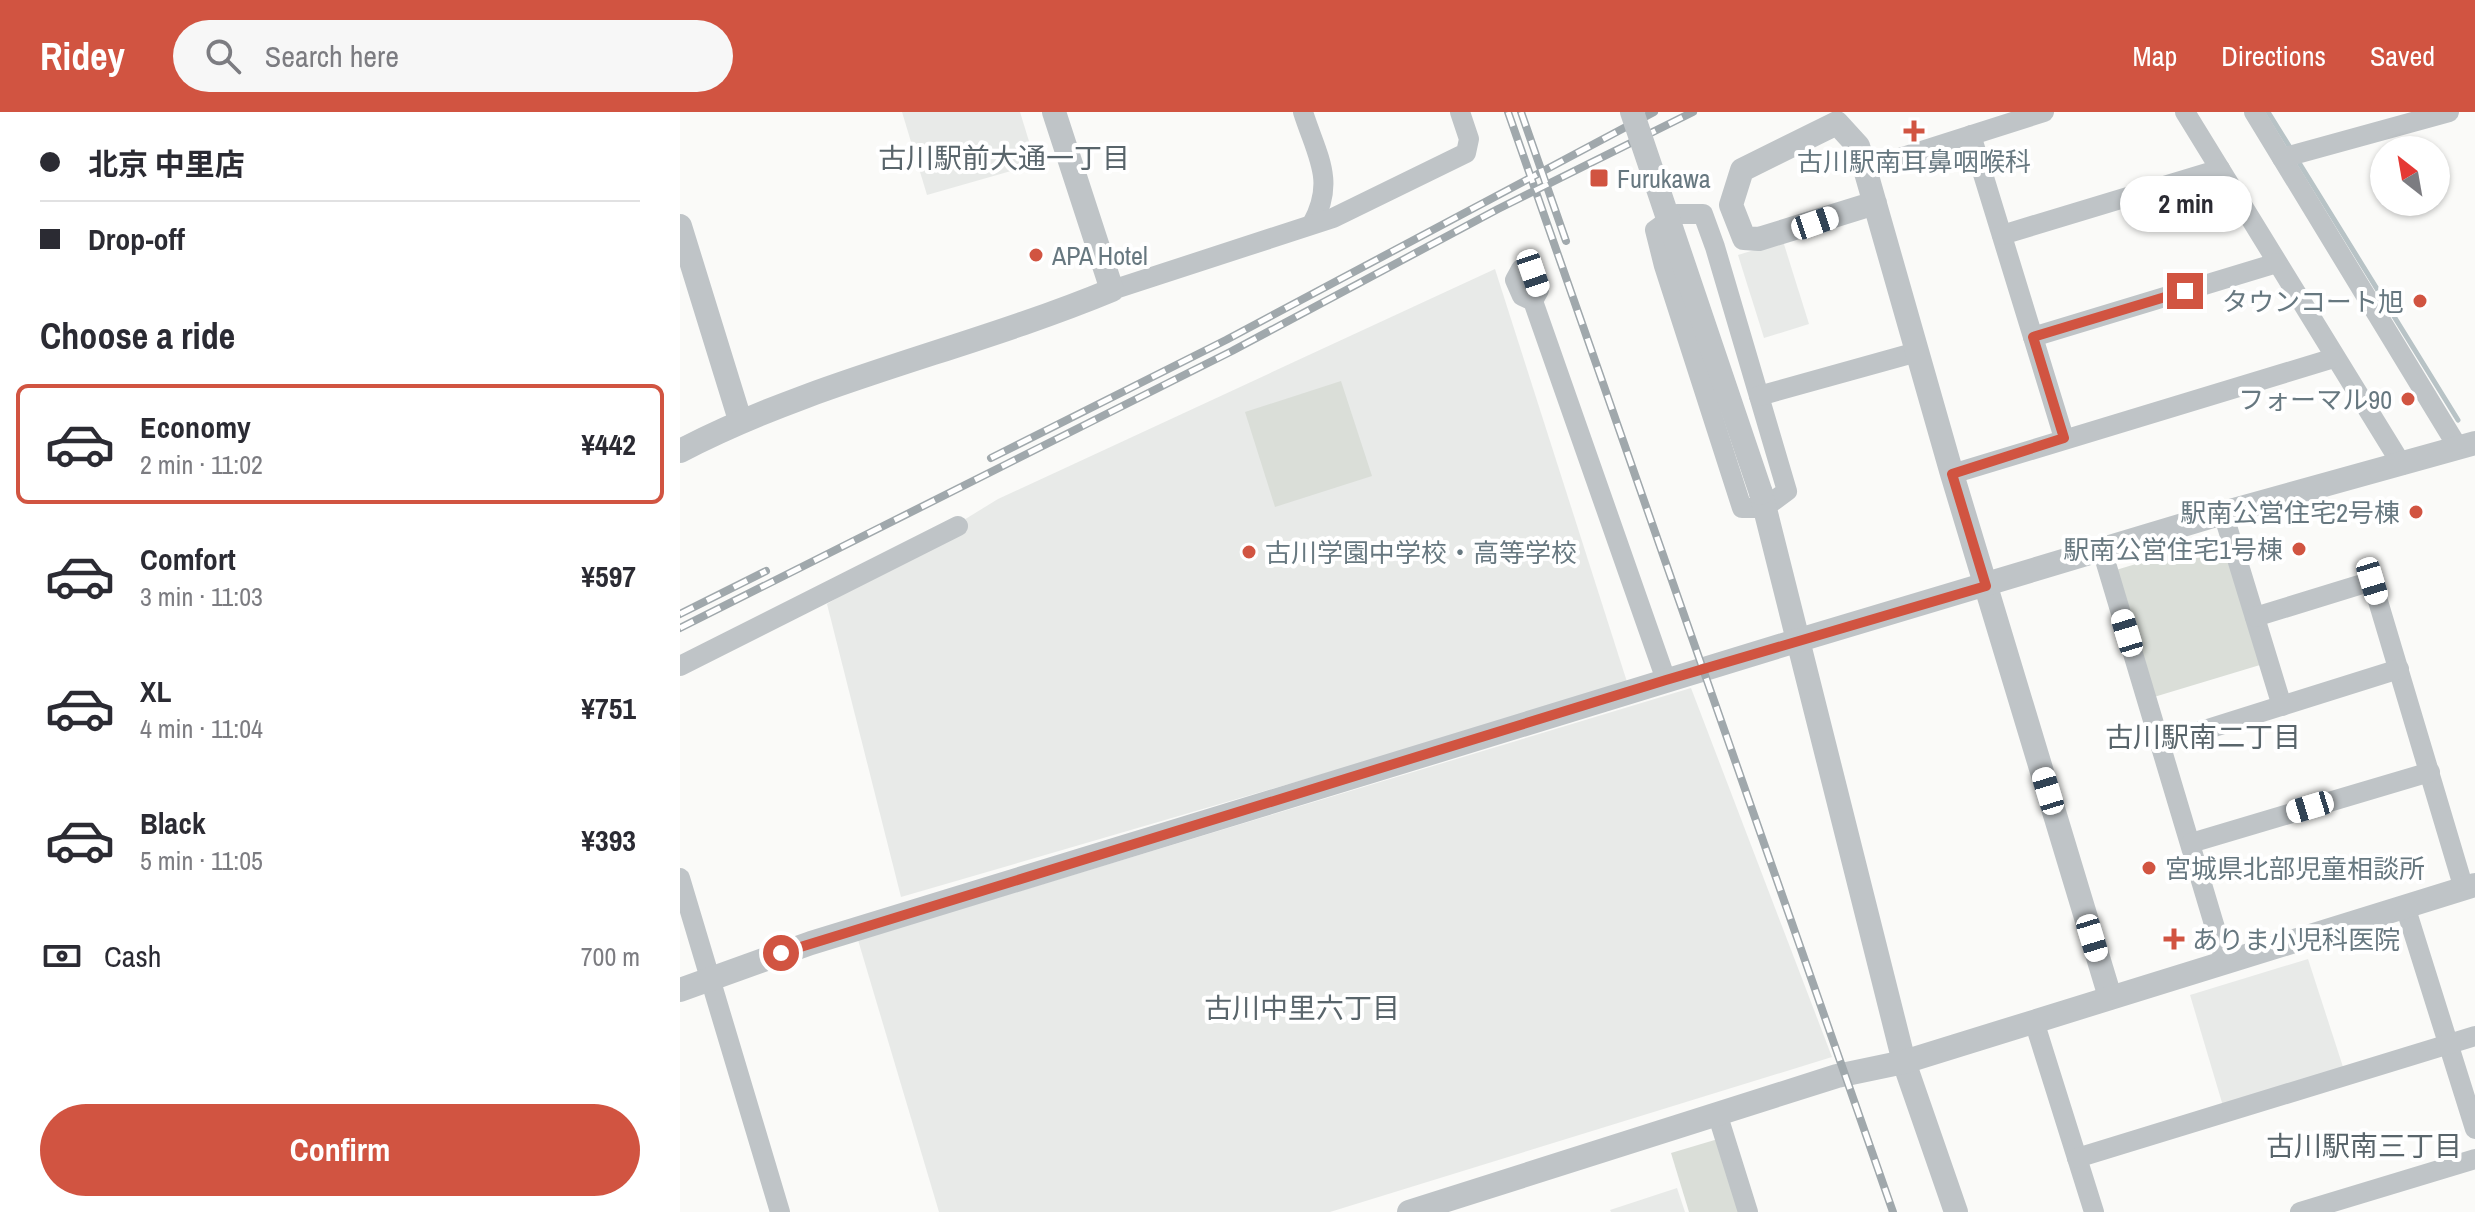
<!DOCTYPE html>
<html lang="en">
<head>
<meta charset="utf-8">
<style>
	:root { --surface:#fff; --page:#f7f7f7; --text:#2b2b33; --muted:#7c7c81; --line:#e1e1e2; --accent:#d15441 }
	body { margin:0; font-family:"Archivo Narrow","Noto Sans JP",sans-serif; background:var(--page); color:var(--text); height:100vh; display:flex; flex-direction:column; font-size:30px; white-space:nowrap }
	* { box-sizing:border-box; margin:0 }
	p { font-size:26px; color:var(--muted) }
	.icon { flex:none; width:44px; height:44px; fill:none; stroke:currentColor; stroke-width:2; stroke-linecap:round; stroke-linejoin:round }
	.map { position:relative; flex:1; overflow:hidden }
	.details { display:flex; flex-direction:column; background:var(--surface); width:680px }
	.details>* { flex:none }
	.top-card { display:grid; align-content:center; height:176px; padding:0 40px; background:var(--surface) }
	.needle { width:52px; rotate:329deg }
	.fabs { position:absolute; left:1690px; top:24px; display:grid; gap:16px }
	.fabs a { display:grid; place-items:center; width:80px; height:80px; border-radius:50%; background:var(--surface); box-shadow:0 2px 6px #0004; font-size:40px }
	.end { position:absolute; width:36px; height:36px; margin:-18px; border:10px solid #d15441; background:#fff; box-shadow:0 0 0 4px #fff }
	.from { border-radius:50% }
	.bubble { position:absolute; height:56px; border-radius:28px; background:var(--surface); box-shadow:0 2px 6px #0004; font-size:26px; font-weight:700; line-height:56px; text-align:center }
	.car { position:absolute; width:24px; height:48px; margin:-24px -12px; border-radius:10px; box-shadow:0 0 6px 2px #0007; background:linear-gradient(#fff 24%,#345 0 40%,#fff 0 76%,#345 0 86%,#fff 0) }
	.top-card b { display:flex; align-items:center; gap:28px; height:76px; font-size:30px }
	.top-card b+b { border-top:2px solid var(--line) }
	.top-card i { width:20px; height:20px; background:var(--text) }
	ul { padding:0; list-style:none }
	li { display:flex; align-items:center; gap:24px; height:120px; margin:0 16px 12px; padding:0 24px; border:4px solid transparent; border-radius:12px }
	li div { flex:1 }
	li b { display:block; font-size:30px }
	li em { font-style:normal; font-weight:700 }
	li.on { border-color:var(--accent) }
	li>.icon { width:72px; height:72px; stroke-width:1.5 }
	h2 { padding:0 40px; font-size:36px; line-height:96px }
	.pay { display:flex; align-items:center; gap:20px; height:88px; padding:0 40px; font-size:30px }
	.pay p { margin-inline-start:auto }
	.action { display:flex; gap:16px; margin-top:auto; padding:16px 40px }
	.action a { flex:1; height:92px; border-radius:48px; background:var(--accent); color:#fff; font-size:32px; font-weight:700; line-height:92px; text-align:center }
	header { display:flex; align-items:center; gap:48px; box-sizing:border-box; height:112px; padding:0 40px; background:var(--accent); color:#fff }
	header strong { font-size:38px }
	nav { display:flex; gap:44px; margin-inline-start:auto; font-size:28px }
	.search { width:560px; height:72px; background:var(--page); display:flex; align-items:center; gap:20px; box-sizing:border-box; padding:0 28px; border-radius:44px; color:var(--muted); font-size:30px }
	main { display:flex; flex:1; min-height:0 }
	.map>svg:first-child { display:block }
</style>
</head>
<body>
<header>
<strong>Ridey</strong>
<div class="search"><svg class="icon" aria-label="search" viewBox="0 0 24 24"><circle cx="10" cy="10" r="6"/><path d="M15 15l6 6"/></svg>Search here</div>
<nav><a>Map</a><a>Directions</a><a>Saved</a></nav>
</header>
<main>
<section class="details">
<div class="top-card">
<b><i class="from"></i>北京 中里店</b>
<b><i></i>Drop-off</b>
</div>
<h2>Choose a ride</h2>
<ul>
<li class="on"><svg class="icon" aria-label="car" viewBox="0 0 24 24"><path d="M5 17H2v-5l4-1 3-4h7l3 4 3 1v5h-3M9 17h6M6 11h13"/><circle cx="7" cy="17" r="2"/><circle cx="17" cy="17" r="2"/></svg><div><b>Economy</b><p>2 min · 11:02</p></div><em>¥442</em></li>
<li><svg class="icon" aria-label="car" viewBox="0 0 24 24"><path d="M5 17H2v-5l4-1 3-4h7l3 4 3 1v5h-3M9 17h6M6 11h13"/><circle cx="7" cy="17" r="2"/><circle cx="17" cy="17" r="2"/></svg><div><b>Comfort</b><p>3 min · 11:03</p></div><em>¥597</em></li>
<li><svg class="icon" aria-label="car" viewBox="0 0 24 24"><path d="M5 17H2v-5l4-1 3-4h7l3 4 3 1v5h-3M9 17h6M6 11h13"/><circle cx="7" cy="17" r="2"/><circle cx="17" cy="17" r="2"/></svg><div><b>XL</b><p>4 min · 11:04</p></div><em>¥751</em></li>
<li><svg class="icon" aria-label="car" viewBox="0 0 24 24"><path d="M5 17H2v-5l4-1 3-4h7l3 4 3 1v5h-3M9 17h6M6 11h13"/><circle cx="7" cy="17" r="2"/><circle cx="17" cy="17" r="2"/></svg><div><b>Black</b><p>5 min · 11:05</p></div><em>¥393</em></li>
</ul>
<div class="pay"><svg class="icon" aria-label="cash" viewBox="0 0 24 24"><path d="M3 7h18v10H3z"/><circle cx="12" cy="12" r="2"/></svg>Cash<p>700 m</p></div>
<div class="action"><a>Confirm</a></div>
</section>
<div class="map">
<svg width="1795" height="1100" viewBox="0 0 1795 1100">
	<rect width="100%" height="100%" fill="#fafaf8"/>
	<g fill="#e8eae8">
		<path d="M222,0h118l16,52 -109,31z"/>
		<path d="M1103,129l26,83 -45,14 -26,-83z"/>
		<path d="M815,157l133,416 -727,212 -74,-293 171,-105z"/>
		<path d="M1011,576l141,369 -502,155h-391l-81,-272z"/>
		<path d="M1628,847l36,111 -121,36 -33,-111z"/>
		<path d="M997,1076l8,24h-74l-1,-2z"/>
	</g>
	<g fill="#daded8">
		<path d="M661,269l31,95 -97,31 -30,-95z"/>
		<path d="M1542,426l38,127 -106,32 -38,-127z"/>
		<path d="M1038,1027l22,73h-51l-18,-59z"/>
	</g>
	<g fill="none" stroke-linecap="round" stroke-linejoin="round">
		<g stroke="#b8c3c6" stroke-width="5">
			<path d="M1588,0l23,37"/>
			<path d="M1618,49l160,259"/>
		</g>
		<g stroke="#bfc4c7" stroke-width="20">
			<path d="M623,0c14,44 33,69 9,112"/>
			<path d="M1505,0l217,353"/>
			<path d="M1574,0l205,337"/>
			<path d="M1291,23l93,303"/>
			<path d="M1602,46l167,-46"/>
			<path d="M1185,57l179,-57"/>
			<path d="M997,102h26l12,33 72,244 -23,17h-22l-78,-242 -9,-36z"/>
			<path d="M1322,123l218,-66"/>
			<path d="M432,178l221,-72 133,-65 3,-14 -9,-27"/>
			<path d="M853,189l6,-11 -6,-17 -12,-4 -6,11 7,16 11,5 133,379"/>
			<path d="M1353,225l244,-74"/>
			<path d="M1079,284l158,-44"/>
			<path d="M1272,362l382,-116"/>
			<path d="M1543,401l59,193"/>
			<path d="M1422,438l123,411"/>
			<path d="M1575,505l117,-36 92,308"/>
			<path d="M0,554l278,-140"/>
			<path d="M1480,632l239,-75"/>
			<path d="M1511,731l239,-71"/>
			<path d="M0,766l100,334"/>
			<path d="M1725,794l70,223"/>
			<path d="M1354,909l60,191"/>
			<path d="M1037,1001l31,99"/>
			<path d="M1397,1046l398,-122"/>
			<path d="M1620,1100l175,-53"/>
		</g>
		<g stroke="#bfc4c7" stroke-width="24">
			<path d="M1195,91l-116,36 -15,-1 -13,-33 11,-35 95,-47 21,23 9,30 85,298 158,523"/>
			<path d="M0,114l60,194"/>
			<path d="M0,339c136,-71 290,-102 432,-161l-58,-178"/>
			<path d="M1081,381l143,569 52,150"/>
			<path d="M0,878l131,-47 985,-302 427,-128 252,-70"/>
			<path d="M729,1100l428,-136 67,-14 571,-177"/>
		</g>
		<defs>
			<g id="rail">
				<path d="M828,0l385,1100"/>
				<path d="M841,0l45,129"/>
				<path d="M311,346l235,-118 428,-228"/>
				<path d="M0,502l86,-43"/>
				<path d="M0,516l552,-277 266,-142 195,-97"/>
			</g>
		</defs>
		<use href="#rail" stroke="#a0a8ac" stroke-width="8"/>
		<use href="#rail" stroke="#fff" stroke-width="5" stroke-dasharray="15" stroke-linecap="butt"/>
		<path stroke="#bfc4c7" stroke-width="24" d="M952,0l129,381"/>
	</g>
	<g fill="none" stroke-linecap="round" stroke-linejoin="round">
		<path stroke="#d15441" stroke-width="10" d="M101,841l885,-273 320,-94 -34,-112 112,-36 -31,-101 152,-46"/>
	</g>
	<g fill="#d15441" stroke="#fff" stroke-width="3">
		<path d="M1230 7h8v8h8v8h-8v8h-8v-8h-8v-8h8z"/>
		<rect x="909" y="56" width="20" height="20" rx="4"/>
		<circle cx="356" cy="143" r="8"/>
		<circle cx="1740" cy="189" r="8"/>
		<circle cx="1728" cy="287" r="8"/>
		<circle cx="1736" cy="400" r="8"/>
		<circle cx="1619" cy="437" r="8"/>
		<circle cx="569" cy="440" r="8"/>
		<circle cx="1469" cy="756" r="8"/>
		<path d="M1490 815h8v8h8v8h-8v8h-8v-8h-8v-8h8z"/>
	</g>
	<g text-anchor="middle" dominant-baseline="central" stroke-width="8" stroke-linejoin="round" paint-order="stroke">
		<g font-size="26" fill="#677880" stroke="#fff" text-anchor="start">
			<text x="1234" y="49" text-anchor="middle">古川駅南耳鼻咽喉科</text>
			<text x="937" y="66">Furukawa</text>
			<text x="372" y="143">APA Hotel</text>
			<text x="1724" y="189" text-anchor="end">タウンコート旭</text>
			<text x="1712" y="287" text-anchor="end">フォーマル90</text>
			<text x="1720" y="400" text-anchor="end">駅南公営住宅2号棟</text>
			<text x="1603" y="437" text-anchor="end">駅南公営住宅1号棟</text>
			<text x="585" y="440">古川学園中学校・高等学校</text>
			<text x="1485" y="756">宮城県北部児童相談所</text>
			<text x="1512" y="827">ありま小児科医院</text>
		</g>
		<g font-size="28" fill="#59656b" stroke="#fff">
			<text x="324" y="46">古川駅前大通一丁目</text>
			<text x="1523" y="625">古川駅南二丁目</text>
			<text x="622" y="896">古川中里六丁目</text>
			<text x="1684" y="1034">古川駅南三丁目</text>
		</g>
	</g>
</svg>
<div class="fabs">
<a><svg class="needle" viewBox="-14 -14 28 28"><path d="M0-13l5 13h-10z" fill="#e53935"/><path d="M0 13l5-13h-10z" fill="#7c7c81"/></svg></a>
</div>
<i class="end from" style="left:101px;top:841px"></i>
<i class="end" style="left:1505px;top:179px"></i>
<div class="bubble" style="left:1440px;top:64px;width:132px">2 min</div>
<i class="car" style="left:1135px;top:111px;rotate:71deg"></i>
<i class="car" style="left:853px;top:161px;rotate:161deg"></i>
<i class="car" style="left:1692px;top:469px;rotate:163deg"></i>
<i class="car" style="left:1447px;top:521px;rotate:343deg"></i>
<i class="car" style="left:1368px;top:679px;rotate:343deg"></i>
<i class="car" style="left:1630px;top:695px;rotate:253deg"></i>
<i class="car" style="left:1412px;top:826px;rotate:163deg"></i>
</div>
</main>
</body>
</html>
